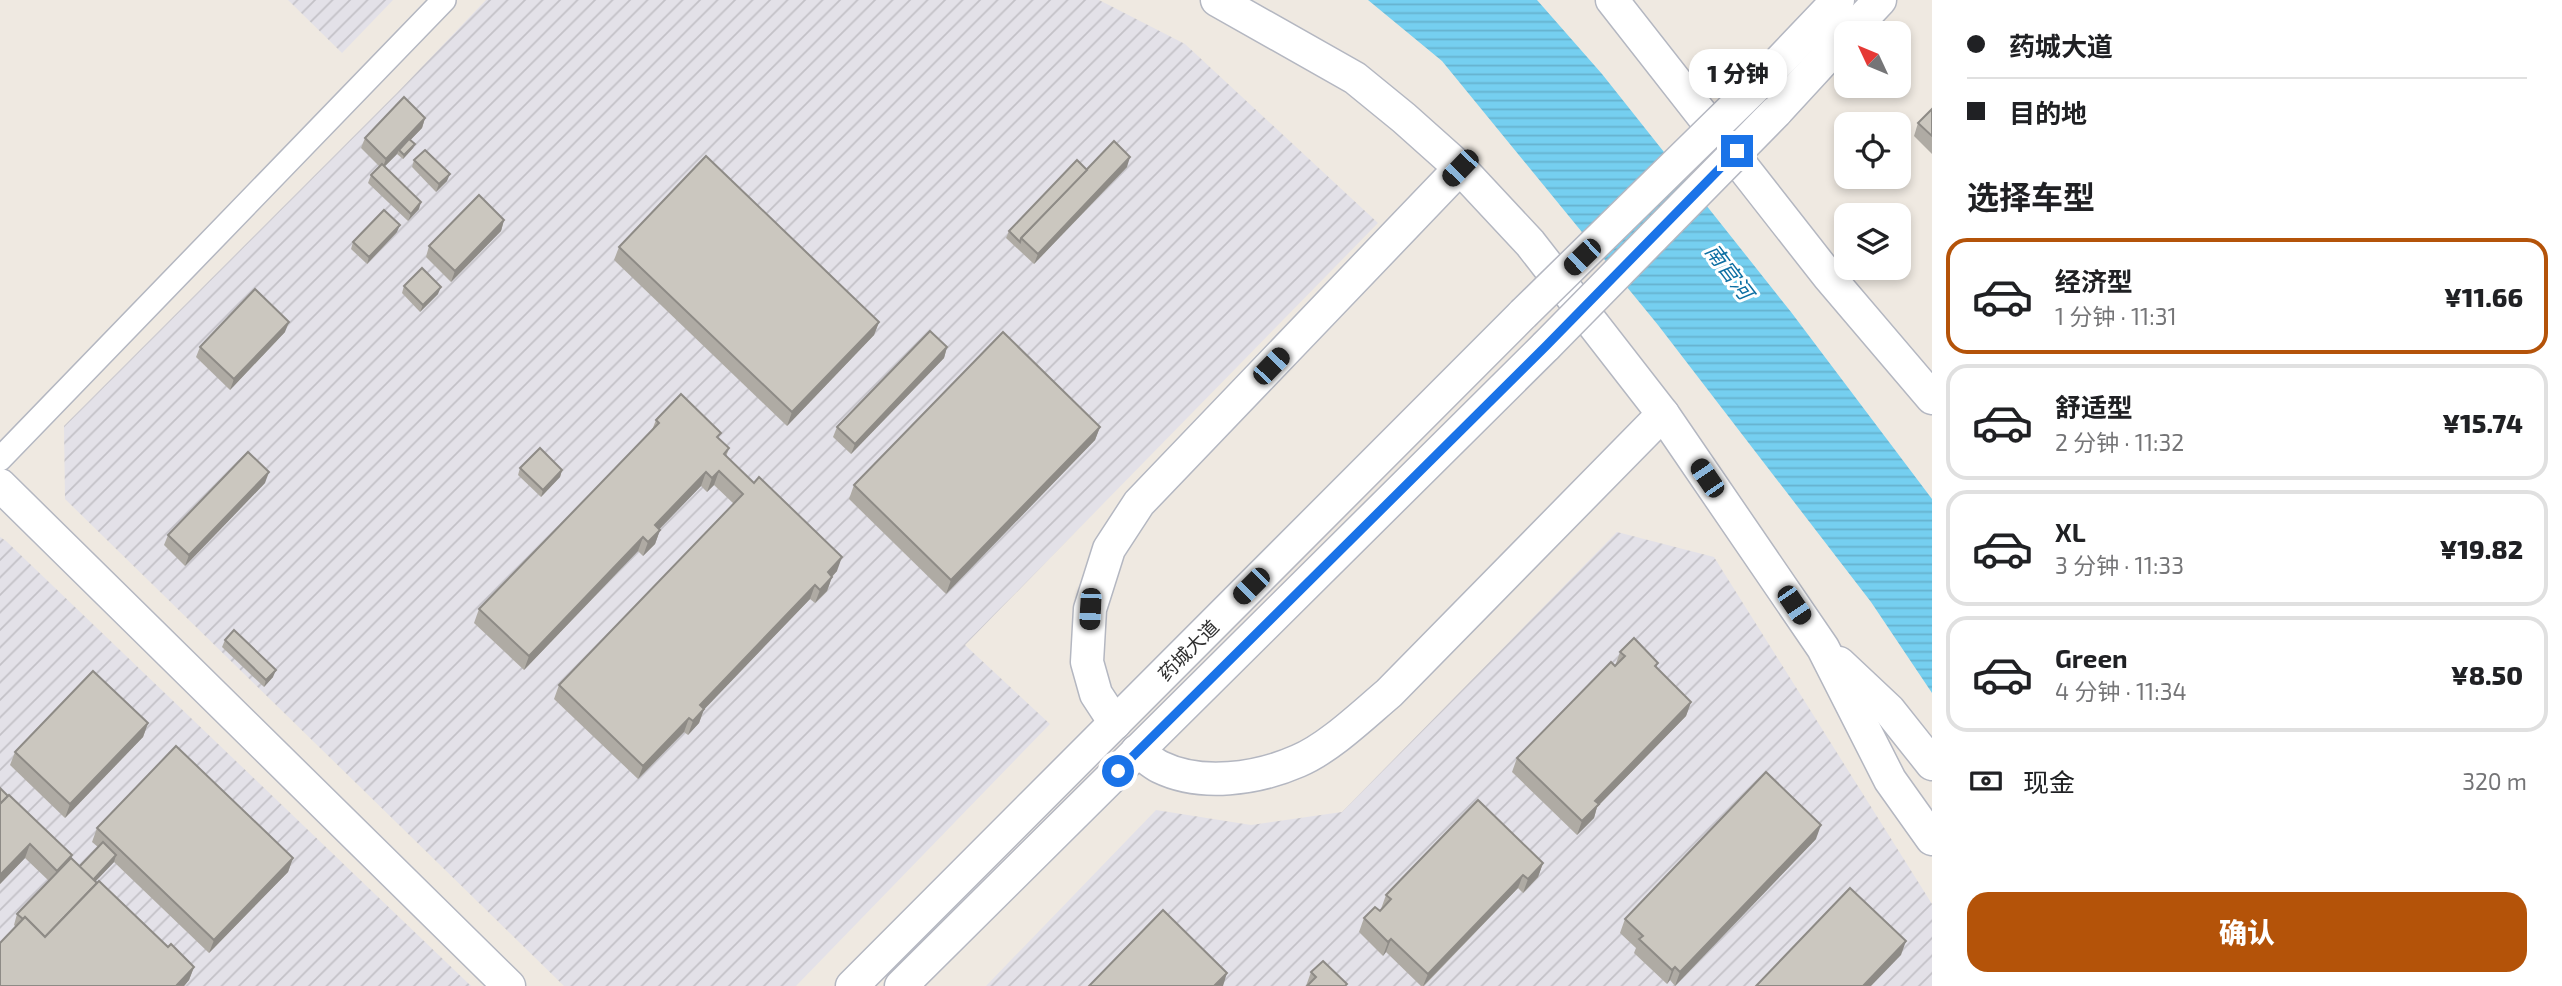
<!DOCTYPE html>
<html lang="zh">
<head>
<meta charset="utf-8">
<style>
	:root { --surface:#fff; --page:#f2f2f2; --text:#202124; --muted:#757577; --line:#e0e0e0; --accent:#b45309 }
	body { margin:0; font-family:"Exo 2","Noto Sans SC",sans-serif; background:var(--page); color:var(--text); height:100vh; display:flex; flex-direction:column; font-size:26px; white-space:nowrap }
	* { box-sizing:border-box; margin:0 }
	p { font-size:23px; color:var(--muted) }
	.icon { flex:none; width:38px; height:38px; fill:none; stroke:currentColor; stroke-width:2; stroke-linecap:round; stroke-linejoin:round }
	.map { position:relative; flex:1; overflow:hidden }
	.side { display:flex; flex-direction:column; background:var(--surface); width:630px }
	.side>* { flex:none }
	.guide { display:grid; align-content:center; height:154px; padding:0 35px; background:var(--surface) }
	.needle { width:46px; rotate:314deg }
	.buttons { position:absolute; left:1834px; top:21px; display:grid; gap:14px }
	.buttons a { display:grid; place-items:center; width:77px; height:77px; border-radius:14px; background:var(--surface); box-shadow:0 4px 10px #0003; font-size:35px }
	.end { position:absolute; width:32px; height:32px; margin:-16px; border:9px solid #1a73e8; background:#fff; box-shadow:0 0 0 4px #fff }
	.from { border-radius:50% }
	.bubble { position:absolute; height:49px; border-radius:21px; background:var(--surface); box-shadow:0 4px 10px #0003; font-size:23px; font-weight:800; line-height:49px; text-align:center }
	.car { position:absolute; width:21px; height:42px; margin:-21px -10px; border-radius:9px; box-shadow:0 0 5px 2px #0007; background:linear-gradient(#222 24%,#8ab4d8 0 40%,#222 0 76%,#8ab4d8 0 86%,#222 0) }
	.guide b { display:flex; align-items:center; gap:24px; height:66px; font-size:26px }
	.guide b+b { border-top:2px solid var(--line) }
	.guide i { width:18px; height:18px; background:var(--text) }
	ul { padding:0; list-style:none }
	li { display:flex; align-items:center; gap:21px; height:116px; margin:0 14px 10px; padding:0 21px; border:4px solid var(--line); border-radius:21px }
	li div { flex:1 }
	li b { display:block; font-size:26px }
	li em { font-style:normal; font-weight:800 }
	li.selected { border-color:var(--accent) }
	li>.icon { width:63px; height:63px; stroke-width:1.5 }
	h2 { padding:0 35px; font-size:32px; line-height:84px }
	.pay { display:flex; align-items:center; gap:18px; height:77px; padding:0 35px; font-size:26px }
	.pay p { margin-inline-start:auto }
	.primary-button { display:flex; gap:14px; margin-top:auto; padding:14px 35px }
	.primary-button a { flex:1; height:80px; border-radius:21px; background:var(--accent); color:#fff; font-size:28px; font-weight:800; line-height:80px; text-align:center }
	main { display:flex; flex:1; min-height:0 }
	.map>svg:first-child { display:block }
</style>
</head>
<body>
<main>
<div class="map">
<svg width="1932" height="986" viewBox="0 0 1932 986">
	<defs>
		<pattern id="industrial-furrows" width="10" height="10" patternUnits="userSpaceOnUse" patternTransform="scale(1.75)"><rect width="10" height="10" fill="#e3e1e8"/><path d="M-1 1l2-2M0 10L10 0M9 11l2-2" fill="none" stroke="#c3c1c7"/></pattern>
		<pattern id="water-rules" width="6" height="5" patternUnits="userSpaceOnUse" patternTransform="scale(1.75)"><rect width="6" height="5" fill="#75cff0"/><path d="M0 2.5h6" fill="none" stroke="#66b2ce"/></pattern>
	</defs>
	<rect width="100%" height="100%" fill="#efe9e1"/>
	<g fill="url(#industrial-furrows)">
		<path d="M288,0h105l-51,53z"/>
		<path d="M486,0h613l86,44 193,179 -413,422 85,79 -254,262h-232l-499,-487 -1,-73 333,-333z"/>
		<path d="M1617,532l97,25 218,347v82h-946l170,-176 95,15 91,-13z"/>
		<path d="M0,537l6,4 465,445h-471z"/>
	</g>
	<path fill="url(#water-rules)" d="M1368,0h169l65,74 189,238 141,187v194l-61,-91 -213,-277 -216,-264z"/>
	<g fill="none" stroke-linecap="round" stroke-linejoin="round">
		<defs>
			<path id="street" d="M0,459l444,-459"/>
			<g id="secondary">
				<path d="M1217,0l138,78 49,40 56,50 70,75 133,171 160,234 67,132 42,59"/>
				<path d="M1612,0l217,277 103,121"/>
				<path d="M1849,33l31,-33"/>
				<path d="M1756,86l82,-86"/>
				<path d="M1776,112l70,-76"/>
				<path d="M0,485l509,501"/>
				<path d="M1839,663l50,47 43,54"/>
				<path d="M1115,723l-19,-29 -9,-32 3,-53 19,-60 30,-46 321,-335"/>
				<path d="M1137,751c8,5 15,12 23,16 41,20 97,12 138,-6 31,-13 65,-46 91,-68l274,-279"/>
				<path d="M852,986l671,-672"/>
				<path d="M901,986l645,-640"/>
			</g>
		</defs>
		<use href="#street" stroke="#b4b7c1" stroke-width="26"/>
		<use href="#secondary" stroke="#b4b7c1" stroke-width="35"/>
		<use href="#street" stroke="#fff" stroke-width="23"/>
		<use href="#secondary" stroke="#fff" stroke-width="32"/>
		<defs>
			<g id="secondary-bridge">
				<path d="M1523,314l233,-228"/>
				<path d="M1546,346l230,-234"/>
			</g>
		</defs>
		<use href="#secondary-bridge" stroke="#b4b7c1" stroke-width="35" stroke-linecap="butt"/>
		<use href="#secondary-bridge" stroke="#fff" stroke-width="32"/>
	</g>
	<g fill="#afaba4">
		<path d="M1932,109v45l-18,-18 4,-13z"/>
		<path d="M425,118l-3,10 -12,12 5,4 -2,4 -10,11 -6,-5 -13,13 35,42 -11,12 -40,-38 3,-8 8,-9 -18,-18 4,-10z"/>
		<path d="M414,160l33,21 -11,11 -24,-25z"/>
		<path d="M1127,167l-93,97 -28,-26 3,-7 78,-61z"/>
		<path d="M504,220l-3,11 -50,51 -25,-25 3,-11z"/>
		<path d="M397,232l-30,32 -16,-15 2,-7z"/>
		<path d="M619,247l260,75 -5,13 -87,91 -173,-166z"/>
		<path d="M404,286l34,8 -18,18 -18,-19z"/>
		<path d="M285,332l-55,58 -34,-33 4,-10z"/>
		<path d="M947,347l-3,11 -93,96 -18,-17 4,-10z"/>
		<path d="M656,420l63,19 10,9 -3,9 111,114 -5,6 -5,14 -12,12 -5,-4 -106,110 -5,14 -11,12 -4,-3 -46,47 -84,-80 5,-14 175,-181 -20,-19 -7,7 -6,-6 -42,43 1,1 -5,14 -12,12 -5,-5 -114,119 -50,-47 5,-14 173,-179z"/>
		<path d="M1100,427l-5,13 -149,154 -97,-95 5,-14z"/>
		<path d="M520,468l42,2 -2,7 -19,20 -23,-22z"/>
		<path d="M265,483l-80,83 -21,-21 4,-10z"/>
		<path d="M225,640l48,37 -9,10 -42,-40z"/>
		<path d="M1620,652l38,11 -2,5 35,34 -5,14 -89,91 -3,11 -17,17 -65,-63 5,-14 98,-92z"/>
		<path d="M148,723l-5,14 -78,81 -55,-53 5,-13z"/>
		<path d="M0,788l72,67 -1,4 8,8 19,-20 -6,-5 5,-14 196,30 -5,14 -79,81 -95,-91 -19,20 73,65 26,20 -5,13 -5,6h-184l16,-59 -2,-2 3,-11 32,-33 -24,-23 -25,26z"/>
		<path d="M1816,839l-141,147 -5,-6 -3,4 -33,-31 2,-5 -16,-15 5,-14z"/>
		<path d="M1543,863l-5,14 -15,16 -5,-5 -94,98h-3l-35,-34 -3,4 -24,-24 5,-14 17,-9 5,-14z"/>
		<path d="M1311,972l35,14h-40z"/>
	</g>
	<g fill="#8e8b86">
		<path d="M425,118l-3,10 -22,23 -1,-1 -2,4 -15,15 4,-10z"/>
		<path d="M415,144l-2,4 -10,11 1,-4z"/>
		<path d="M1130,157l-3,10 -93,97 4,-10z"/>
		<path d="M450,174l-3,7 -11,11 3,-8z"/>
		<path d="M421,202l-2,7 -11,12 3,-7z"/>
		<path d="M504,220l-3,11 -50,51 4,-11z"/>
		<path d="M400,225l-3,7 -30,32 2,-7z"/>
		<path d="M441,287l-3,7 -18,18 3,-7z"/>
		<path d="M289,322l-4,10 -55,58 4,-11z"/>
		<path d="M879,322l-5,13 -87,91 5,-14z"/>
		<path d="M947,347l-3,11 -93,96 4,-10z"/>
		<path d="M1100,427l-5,13 -149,154 5,-14z"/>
		<path d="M562,470l-2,7 -19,20 2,-7z"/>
		<path d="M719,471l-5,14 -7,7 5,-14z"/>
		<path d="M269,472l-4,11 -80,83 4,-11z"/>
		<path d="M706,472l-5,14 -51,53 5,-14z"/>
		<path d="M660,530l-5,14 -12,12 5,-14z"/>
		<path d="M643,537l-5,14 -114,119 5,-14z"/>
		<path d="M842,557l-5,14 -14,15 5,-14z"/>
		<path d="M832,577l-5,14 -12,12 5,-13z"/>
		<path d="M815,585l-5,14 -115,120 5,-14z"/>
		<path d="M276,670l-3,7 -9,10 2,-7z"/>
		<path d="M1691,702l-5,14 -89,91 -3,11 -17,17 5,-14 13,-20z"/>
		<path d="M704,709l-5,14 -11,12 5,-14z"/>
		<path d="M689,718l-5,14 -46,47 5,-13z"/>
		<path d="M148,723l-5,14 -78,81 5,-14z"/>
		<path d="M1821,825l-5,14 -141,147 5,-14z"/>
		<path d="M30,844l-5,14 -25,26v-9z"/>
		<path d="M116,855l-2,7 -26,27 3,-7z"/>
		<path d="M293,858l-5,14 -79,81 5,-13z"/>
		<path d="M1543,863l-5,14 -15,16 5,-14z"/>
		<path d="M1523,875l-5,13 -95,98 5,-12z"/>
		<path d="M1391,939l-5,13 -3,4 5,-14z"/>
		<path d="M1906,941l-5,14 -30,31h-8z"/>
		<path d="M194,967l-5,13 -5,6h-8z"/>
		<path d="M1675,967l-5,13 -3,4 5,-14z"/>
		<path d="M1227,973l-4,13h-9z"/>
	</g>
	<g fill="#cbc7bf" stroke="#8e8b86" stroke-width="2">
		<path d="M404,97l21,21 -39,41 -21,-21z"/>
		<path d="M1932,109v27l-14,-13z"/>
		<path d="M409,139l6,5 -11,11 -5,-5z"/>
		<path d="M1114,141l16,16 -92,97 -17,-16z"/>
		<path d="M425,150l25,24 -11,10 -25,-24z"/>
		<path d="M706,156l173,166 -87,90 -173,-165z"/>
		<path d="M1077,160l10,10 -66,68 -1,4 -11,-11z"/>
		<path d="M382,164l39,38 -10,12 -40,-39z"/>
		<path d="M479,195l25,25 -49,51 -26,-25z"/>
		<path d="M384,210l16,15 -31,32 -16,-15z"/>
		<path d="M422,268l19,19 -18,18 -19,-19z"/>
		<path d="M255,289l34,33 -55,57 -34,-32z"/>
		<path d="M930,331l17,16 -92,97 -18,-17z"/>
		<path d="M1003,332l97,95 -149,153 -97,-95z"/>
		<path d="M681,394l40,39 -4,4 12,11 -5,6 30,29 5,-6 83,80 -14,15 4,5 -12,13 -5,-5 -115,120 4,4 -11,12 -4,-3 -46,48 -84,-81 184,-191 -24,-23 -7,7 -6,-6 -51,53 5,5 -12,12 -5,-5 -114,119 -50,-47 180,-186 -3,-3z"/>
		<path d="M540,448l22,22 -19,20 -23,-22z"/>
		<path d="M248,452l21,20 -80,83 -21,-20z"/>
		<path d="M234,630l42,40 -10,10 -41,-40z"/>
		<path d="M1634,638l24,25 -3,3 36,36 -96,99 4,3 -17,17 -65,-63 94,-96 4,4 10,-10 -5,-4z"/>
		<path d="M93,671l55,52 -78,81 -55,-52z"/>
		<path d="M176,746l117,112 -79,82 -117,-112z"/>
		<path d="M1766,772l55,53 -141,147 -5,-5 -3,3 -33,-31 4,-3 -18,-17z"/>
		<path d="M0,788l8,8 -8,8z"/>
		<path d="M9,795l63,60 -15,16 -27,-27 -30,31v-71z"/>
		<path d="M1478,800l65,63 -15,16 -5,-4 -95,99 -37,-35 -3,3 -24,-24 11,-11 5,4 11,-12 -5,-4z"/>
		<path d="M103,842l13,13 -23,25 -14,-13z"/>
		<path d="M71,858l26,25 -52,54 -20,-20 -2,2 -6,-5z"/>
		<path d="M99,881l69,66 3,-3 23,23 -18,19h-176v-43l25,-26 20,20z"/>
		<path d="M1850,888l56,53 -43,45h-107z"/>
		<path d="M1163,910l64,63 -13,13h-125z"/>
		<path d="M1323,961l24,23 -2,2h-38l9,-9 -5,-5z"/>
	</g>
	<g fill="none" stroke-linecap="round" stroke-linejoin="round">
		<path stroke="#1a73e8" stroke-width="9" d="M1118,771l428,-425 191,-195"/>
	</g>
	<g text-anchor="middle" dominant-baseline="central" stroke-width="6" stroke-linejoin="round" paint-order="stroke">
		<g font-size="19" fill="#2e2e2e" stroke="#fff">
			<text transform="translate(1188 650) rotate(-45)">药城大道</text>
		</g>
		<g font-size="21" font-style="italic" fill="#0d6fa3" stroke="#fff">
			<text transform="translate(1730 271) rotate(53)">南官河</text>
		</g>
	</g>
</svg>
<div class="buttons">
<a><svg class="needle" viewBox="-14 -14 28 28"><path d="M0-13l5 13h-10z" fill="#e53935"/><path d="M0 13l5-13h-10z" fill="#757577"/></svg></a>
<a><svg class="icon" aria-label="locate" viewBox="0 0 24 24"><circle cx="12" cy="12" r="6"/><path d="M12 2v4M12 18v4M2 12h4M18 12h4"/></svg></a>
<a><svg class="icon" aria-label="layers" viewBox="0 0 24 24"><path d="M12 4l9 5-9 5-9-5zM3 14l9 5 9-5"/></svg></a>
</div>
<i class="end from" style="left:1118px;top:771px"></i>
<i class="end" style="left:1737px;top:151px"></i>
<div class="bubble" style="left:1689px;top:49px;width:98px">1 分钟</div>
<i class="car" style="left:1460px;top:168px;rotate:224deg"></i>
<i class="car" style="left:1582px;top:257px;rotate:226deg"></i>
<i class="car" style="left:1271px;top:366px;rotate:44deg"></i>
<i class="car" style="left:1707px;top:478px;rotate:326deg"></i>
<i class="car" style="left:1251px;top:586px;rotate:225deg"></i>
<i class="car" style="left:1794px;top:605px;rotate:146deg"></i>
<i class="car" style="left:1090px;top:609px;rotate:183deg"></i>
</div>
<section class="side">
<div class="guide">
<b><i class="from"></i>药城大道</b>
<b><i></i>目的地</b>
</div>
<h2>选择车型</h2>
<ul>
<li class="selected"><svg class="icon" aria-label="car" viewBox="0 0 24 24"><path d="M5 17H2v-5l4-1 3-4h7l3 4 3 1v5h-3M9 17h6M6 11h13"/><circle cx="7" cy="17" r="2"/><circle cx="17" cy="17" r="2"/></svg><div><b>经济型</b><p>1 分钟 · 11:31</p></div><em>¥11.66</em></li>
<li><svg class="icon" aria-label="car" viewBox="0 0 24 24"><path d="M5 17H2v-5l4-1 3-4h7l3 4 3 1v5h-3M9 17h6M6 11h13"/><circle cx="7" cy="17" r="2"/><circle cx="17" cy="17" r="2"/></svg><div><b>舒适型</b><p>2 分钟 · 11:32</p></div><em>¥15.74</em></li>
<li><svg class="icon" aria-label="car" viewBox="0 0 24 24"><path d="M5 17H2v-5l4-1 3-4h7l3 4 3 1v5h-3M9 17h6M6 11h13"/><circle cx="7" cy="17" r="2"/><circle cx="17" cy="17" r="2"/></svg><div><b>XL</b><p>3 分钟 · 11:33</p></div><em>¥19.82</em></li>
<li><svg class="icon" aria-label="car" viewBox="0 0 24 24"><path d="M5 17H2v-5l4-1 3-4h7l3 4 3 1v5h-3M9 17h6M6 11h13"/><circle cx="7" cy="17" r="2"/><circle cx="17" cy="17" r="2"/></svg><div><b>Green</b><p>4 分钟 · 11:34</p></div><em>¥8.50</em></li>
</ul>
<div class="pay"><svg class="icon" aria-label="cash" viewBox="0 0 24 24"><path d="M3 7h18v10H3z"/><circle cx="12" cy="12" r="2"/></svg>现金<p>320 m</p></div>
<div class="primary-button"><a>确认</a></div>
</section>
</main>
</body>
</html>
